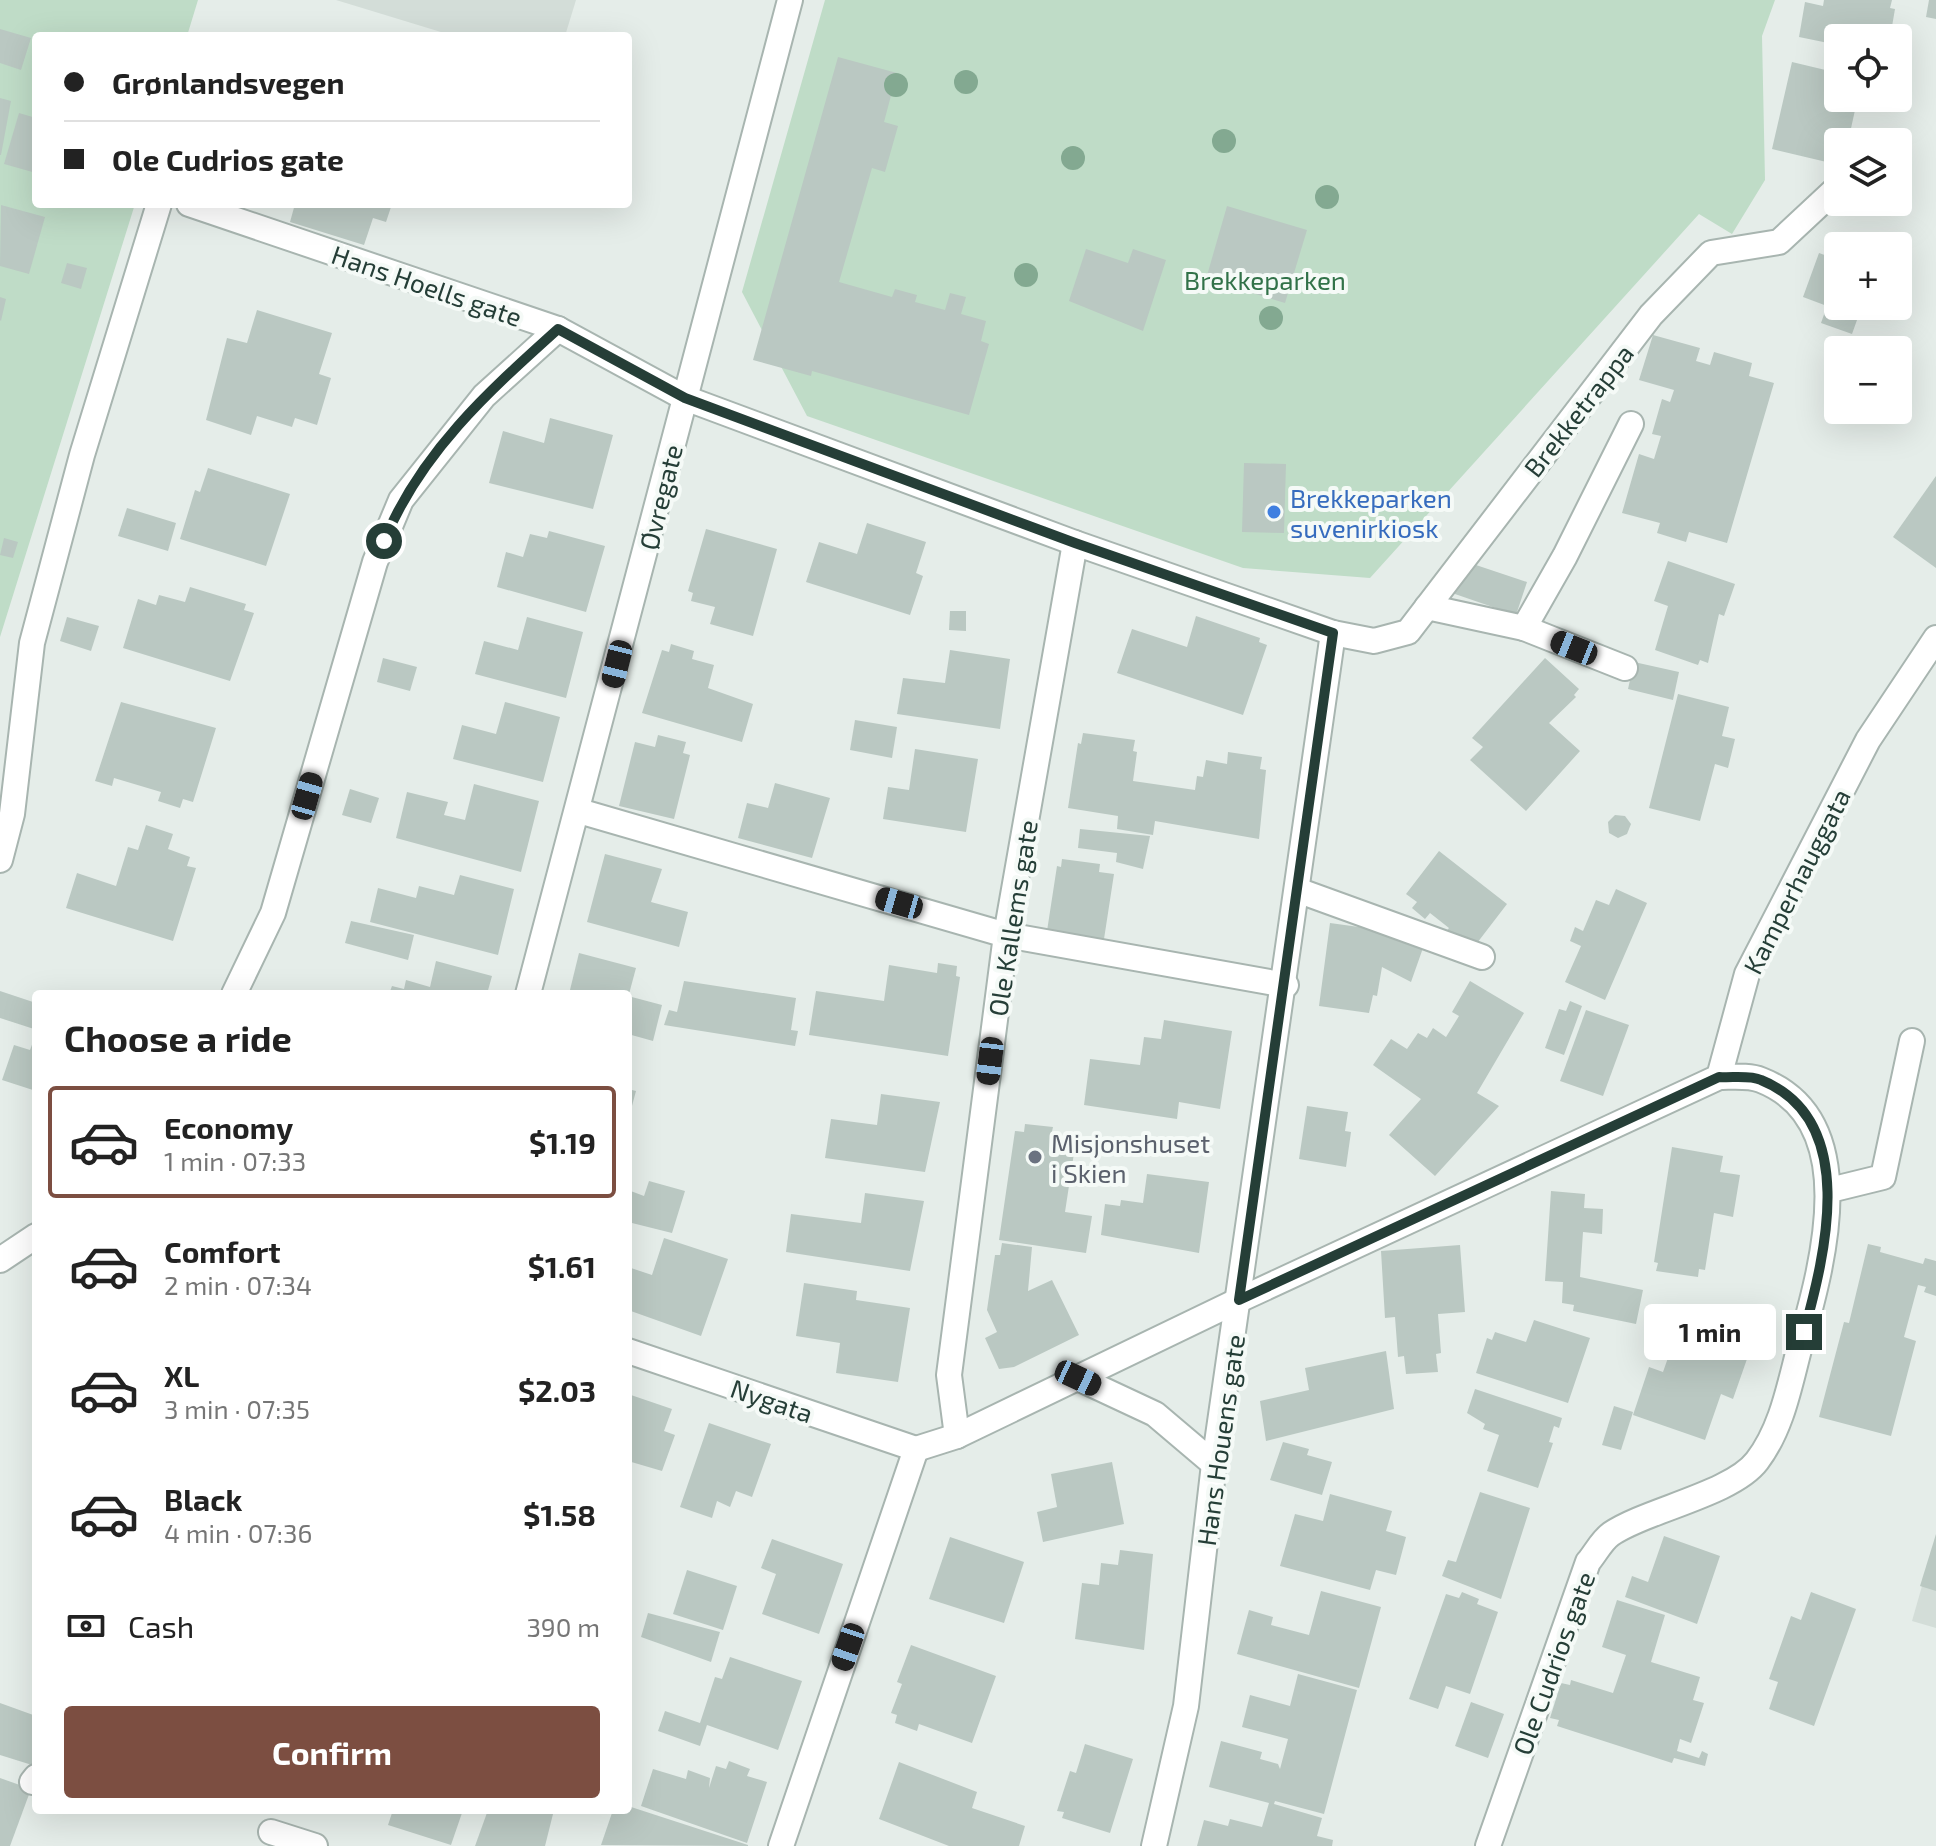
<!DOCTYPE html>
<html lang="en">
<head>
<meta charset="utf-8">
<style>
	:root { --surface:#fff; --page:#f6f6f6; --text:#222; --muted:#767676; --line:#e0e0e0; --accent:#7c4e41 }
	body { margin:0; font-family:"Exo 2",sans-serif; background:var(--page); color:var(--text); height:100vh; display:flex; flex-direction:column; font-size:30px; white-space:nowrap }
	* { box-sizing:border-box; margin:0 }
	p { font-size:26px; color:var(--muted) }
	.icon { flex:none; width:44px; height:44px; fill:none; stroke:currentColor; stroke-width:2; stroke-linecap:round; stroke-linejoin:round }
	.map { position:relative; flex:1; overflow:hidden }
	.panel { position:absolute; left:32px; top:990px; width:600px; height:824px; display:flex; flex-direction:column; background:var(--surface); border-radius:8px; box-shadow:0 8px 32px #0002 }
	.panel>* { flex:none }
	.hud { position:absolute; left:32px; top:32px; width:600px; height:176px; border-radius:8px; box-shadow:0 8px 32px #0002; display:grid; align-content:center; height:176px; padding:0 32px; background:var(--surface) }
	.controls { position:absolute; left:1824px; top:24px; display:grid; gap:16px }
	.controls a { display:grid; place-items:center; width:88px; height:88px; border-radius:8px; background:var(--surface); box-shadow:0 8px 32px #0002; font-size:40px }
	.end { position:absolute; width:36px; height:36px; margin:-18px; border:10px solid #253e37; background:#fff; box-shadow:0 0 0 4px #fff }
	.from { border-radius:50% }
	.bubble { position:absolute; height:56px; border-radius:8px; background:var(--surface); box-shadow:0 8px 32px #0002; font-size:26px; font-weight:700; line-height:56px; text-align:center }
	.car { position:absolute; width:24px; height:48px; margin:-24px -12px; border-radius:10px; box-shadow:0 0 6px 2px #0007; background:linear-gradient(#222 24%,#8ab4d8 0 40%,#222 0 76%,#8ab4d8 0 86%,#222 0) }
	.hud b { display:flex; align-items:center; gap:28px; height:76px; font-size:30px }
	.hud b+b { border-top:2px solid var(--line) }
	.hud i { width:20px; height:20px; background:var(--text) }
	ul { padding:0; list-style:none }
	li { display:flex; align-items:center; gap:24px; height:112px; margin:0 16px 12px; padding:0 16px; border:4px solid transparent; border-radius:8px }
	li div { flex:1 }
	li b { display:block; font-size:30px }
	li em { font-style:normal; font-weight:700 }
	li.active { border-color:var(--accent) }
	li>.icon { width:72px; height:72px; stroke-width:1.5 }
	h2 { padding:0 32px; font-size:36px; line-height:96px }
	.pay { display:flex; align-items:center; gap:20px; height:88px; padding:0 32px; font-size:30px }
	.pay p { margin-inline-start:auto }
	.action { display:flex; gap:16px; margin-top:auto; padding:16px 32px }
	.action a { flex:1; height:92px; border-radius:8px; background:var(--accent); color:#fff; font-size:32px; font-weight:700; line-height:92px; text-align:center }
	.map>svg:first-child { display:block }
</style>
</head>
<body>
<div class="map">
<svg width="1936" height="1846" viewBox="0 0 1936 1846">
	<rect width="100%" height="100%" fill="#e5ede9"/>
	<g fill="#d3ddd8">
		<path d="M336,0h240l-11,36h-111z"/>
		<path d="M1936,1537v91l-24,-7z"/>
	</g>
	<g fill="#bfdcc7">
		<path d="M0,0h198l-11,36h-151v168h99l-135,433z"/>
		<path d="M825,0h950l-13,36 3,144 -33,54 -33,-20 -329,364 -127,-10 -436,-152 -65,-124z"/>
	</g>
	<g fill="#bac8c2">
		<path d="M1824,0h68l-2,8 5,1 -5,29h-52v7l-39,-8 6,-35 18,4z"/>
		<path d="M1929,0h7v19l-10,-2z"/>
		<path d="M0,29l31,9 -10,32 -21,-7z"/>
		<path d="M838,57l59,16 -13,49 14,4 -13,46 -13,-4 -33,114 53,15 3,-8 22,6 -2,7 30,8 5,-17 16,4 -5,17 25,7 -5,20 8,3 -20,71 -157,-44 -1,5 -58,-16z"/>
		<path d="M1792,62l46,11v25l19,3 -9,41h-10l-3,22 -63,-15z"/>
		<path d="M0,98l11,3 -10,54h-1z"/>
		<path d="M19,113l17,5v55l-32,-9z"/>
		<path d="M295,204h97l-6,18 -13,-4 -9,27 -74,-23z"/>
		<path d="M1,205l44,12 -16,57 -29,-8z"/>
		<path d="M1227,206l80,24 -22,73 -79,-24z"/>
		<path d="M1838,245v61h24l-10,28 -31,-11 6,-17 -24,-9 16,-44 14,5z"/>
		<path d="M1086,249l42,14 5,-14 33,11 -23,71 -74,-30z"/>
		<path d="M67,263l20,5 -6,21 -20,-6z"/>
		<path d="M0,297l6,2 -5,22 -1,-1z"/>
		<path d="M257,310l75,23 -13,41 12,4 -14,47 -22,-7 -3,9 -35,-11 -6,19 -45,-15 21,-82 20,5z"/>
		<path d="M1653,335l47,13 -4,13 14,4 4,-13 38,11 -3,13 25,7 -47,160 -38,-11 -3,10 -29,-9 3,-10 -38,-10 17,-59 15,5 7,-23 -9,-2 10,-35 8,3 4,-12 -35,-10z"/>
		<path d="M550,418l63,17 -20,74 -104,-26 14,-52 41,12z"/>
		<path d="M1244,463l42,1 -2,69 -42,-1z"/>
		<path d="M208,468l82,26 -24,72 -86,-27 15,-49 5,2z"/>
		<path d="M1936,476v92l-43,-31z"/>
		<path d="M127,508l49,15 -8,28 -50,-15z"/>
		<path d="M867,523l59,19 -10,31 7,3 -13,39 -104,-33 13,-40 38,12z"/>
		<path d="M706,529l71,20 -24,87 -43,-12 5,-17 -24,-6 2,-8 -5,-2z"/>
		<path d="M549,531l56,15 -19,66 -89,-25 9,-35 17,5 7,-23 17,4z"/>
		<path d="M4,538l14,4 -5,16 -13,-3z"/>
		<path d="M1668,561l67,23 -11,32 -5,-2 -11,49 -8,-3 -2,5 -43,-15 13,-44 -14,-5z"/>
		<path d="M1473,564l54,18 -11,33 -64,-22z"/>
		<path d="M190,587l56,17 -2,6 10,3 -24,68 -107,-33 15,-49 18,6 3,-10 26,7z"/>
		<path d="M950,611h16v20l-17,-1z"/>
		<path d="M1196,616l64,22 -1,4 8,3 -24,70 -126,-42 15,-44 55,18z"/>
		<path d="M67,617l32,9 -8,25 -31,-10z"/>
		<path d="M527,617l56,15 -17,66 -91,-24 9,-33 34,9z"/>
		<path d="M671,644l23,7 -2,8 22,6 -6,23 45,16 -11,38 -100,-29 20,-63 7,2z"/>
		<path d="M950,650l60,9 -10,70 -103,-15 6,-36 42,5z"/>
		<path d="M383,658l34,9 -7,24 -33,-9z"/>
		<path d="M1545,658l34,31 -5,6 2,2 -27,26 31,28 -54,60 -56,-51 13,-13 -11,-9z"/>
		<path d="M1634,662l45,10 -6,28 -45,-11z"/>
		<path d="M1678,694l51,13 -7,29 13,3 -7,29 -13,-4 -15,57 -51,-13z"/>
		<path d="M121,702l95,26 -23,74 -10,-3 -3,9 -22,-7 3,-9 -47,-14 -2,8 -17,-5z"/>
		<path d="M505,702l55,15 -17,65 -90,-23 9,-34 34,9z"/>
		<path d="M855,720l42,7 -5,31 -42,-8z"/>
		<path d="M1083,733l52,7 -2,11 4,1 -4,29 62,9 2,-14 6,1 3,-17 21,4 1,-12 34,5 -2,12 6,1 -7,69 -104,-18 -2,14 -36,-6 1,-13 -50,-8 10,-65 3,1z"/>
		<path d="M658,735l28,7 -3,11 7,2 -16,64 -55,-13 16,-64 20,5z"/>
		<path d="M915,749l63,10 -12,73 -83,-13 5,-32 21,3z"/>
		<path d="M775,783l55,15 -18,60 -74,-20 9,-35 21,5z"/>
		<path d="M474,784l65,17 -18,71 -125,-34 11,-46 41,10 -4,13 21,5z"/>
		<path d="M350,789l29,9 -8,25 -29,-8z"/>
		<path d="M1615,815l10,1 6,8 -4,10 -9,4 -9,-5 -1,-11z"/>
		<path d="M146,825l27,9 -5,15 22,8 -3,9 9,2 -23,73 -107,-33 11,-35 39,13 12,-39 10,3z"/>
		<path d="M1080,829l70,7 -7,33 -27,-7 1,-9 -39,-5z"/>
		<path d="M1439,851l68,53 -33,43 -30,-13 5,-6 -19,-15 -5,6 -13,-11 5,-6 -11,-8z"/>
		<path d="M605,854l57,15 -11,33 37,10 -9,35 -92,-25z"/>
		<path d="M1062,859l38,5 -1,8 15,2 -10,65 -57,-8 10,-65 4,1z"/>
		<path d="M460,875l54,14 -16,66 -128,-33 8,-34 38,10 3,-12 35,9z"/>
		<path d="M1616,889l31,14 -42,97 -40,-18 16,-36 -11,-5 5,-14 8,4 13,-31 13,5z"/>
		<path d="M351,921l63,14 -6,25 -63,-17z"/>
		<path d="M1330,923l58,8 35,17 -12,34 -29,-15 -5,29 -4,-1 -4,18 -50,-7z"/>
		<path d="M579,953l57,15 -7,26h-60z"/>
		<path d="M436,961l56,15 -5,18h-98l3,-8 12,3 2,-9 24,7z"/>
		<path d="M938,963l19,3 -1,10 4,1 -12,79 -139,-21 7,-44 68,10 5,-36 48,8z"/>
		<path d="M684,981l112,17 -5,32 7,1 -3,15 -131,-21 5,-15 8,2z"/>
		<path d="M1470,981l54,32 -47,80 22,13 -64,70 -46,-41 32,-36 -48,-34 18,-26 16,10 11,-16 9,5 6,-10 13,9 13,-21 -7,-4z"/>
		<path d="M0,991l36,12 -2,26 -34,-11z"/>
		<path d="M628,996l34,9 -9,36 -25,-7z"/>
		<path d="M1570,1001l12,5 -18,49 -19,-7 14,-39 7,2z"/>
		<path d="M1586,1010l43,15 -26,71 -43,-15z"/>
		<path d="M1164,1020l68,11 -12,78 -41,-7 -2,17 -93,-14 6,-46 50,6 4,-28 17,2z"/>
		<path d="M36,1034v57l-34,-11 12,-35 16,5z"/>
		<path d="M628,1089l8,2 -7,26h-1z"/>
		<path d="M881,1094l59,8 -15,70 -100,-14 6,-39 46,6z"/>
		<path d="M1307,1106l41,6 -3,19 6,1 -5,35 -47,-8z"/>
		<path d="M1025,1124l28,3 -2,9 25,4 -11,72 27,4 -6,37 -87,-13 16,-109 9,1z"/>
		<path d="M1672,1147l51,9 -3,16 20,3 -7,42 -19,-4 -9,57 -6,-1 -1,8 -42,-6 2,-8 -4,-1z"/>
		<path d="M1147,1174l62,8 -10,71 -98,-18 4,-31 15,2 1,-6 22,3z"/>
		<path d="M649,1181l36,10 -13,42 -44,-11v-32l16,6z"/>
		<path d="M1551,1191l34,3 -1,14 19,1 -1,25 -19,-2 -3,45 63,13 -7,34 -63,-13 1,-6 -12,-2 1,-21 -18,-1z"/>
		<path d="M865,1193l59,8 -14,70 -124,-19 5,-38 70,9z"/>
		<path d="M664,1238l64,21 -27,77 -73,-26v-43l24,8z"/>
		<path d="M1002,1243l30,4 -4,44 24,-11 27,55 -65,32 -15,2 -14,-31 12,-6 -10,-22 8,-55h5z"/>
		<path d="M1868,1244l13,3 -1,5 43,12 2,-6 11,3v35l-12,-4 2,-5 -8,-2 -14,52 12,4 -25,95 -72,-19 25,-95 5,1z"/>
		<path d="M1460,1245l5,67 -27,2 3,39 -5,1 2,18 -32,2 -2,-18 -6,1 -3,-40 -10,1 -4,-67z"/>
		<path d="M804,1283l53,8 -1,9 54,8 -12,74 -62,-9 4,-30 -44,-7z"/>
		<path d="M1534,1320l56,18 -22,65 -92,-30 11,-35 5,2 3,-8 31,10z"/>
		<path d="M1676,1335l71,24 -14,40 -12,-5 -16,46 -72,-25 16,-48 14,5z"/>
		<path d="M1386,1351l8,58 -128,32 -6,-40 49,-11 -4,-22z"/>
		<path d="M1475,1389l87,29 -3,10 -5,-2 -5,16 4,1 -15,45 -51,-17 12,-36 -16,-6 2,-5 -18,-11z"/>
		<path d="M628,1394l44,15 -8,22 11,4 -13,36 -34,-10z"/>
		<path d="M1614,1406l19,6 -12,38 -19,-5z"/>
		<path d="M709,1423l62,21 -19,53 -16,-6 -6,16 -13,-6 -5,17 -32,-11z"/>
		<path d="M1283,1442l26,7 -2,6 25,7 -10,33 -52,-15z"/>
		<path d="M1112,1462l12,62 -81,18 -6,-30 20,-5 -6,-33z"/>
		<path d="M1480,1492l50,16 -29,91 -59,-23 6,-16 8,2z"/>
		<path d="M1330,1494l62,17 -6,20 20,6 -10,38 -20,-5 -6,20 -90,-24 15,-52 28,7z"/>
		<path d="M1936,1534v57l-16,-5z"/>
		<path d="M1664,1536l56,20 -23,68 -72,-27 7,-21 16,6z"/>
		<path d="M950,1537l74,25 -20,61 -75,-24z"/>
		<path d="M772,1539l71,25 -24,70 -57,-20 14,-40 -15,-6z"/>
		<path d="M1120,1550l33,4 -9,96 -69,-11 7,-56 17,2 2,-22 17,2z"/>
		<path d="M687,1570l50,16 -14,44 -50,-16z"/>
		<path d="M1321,1591l60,16 -22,81 -122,-34 12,-44 24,7 -2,8 38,10z"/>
		<path d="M1462,1592l17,7 -2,5 21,8 -28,82 -24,-8 -8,23 -29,-10 37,-105 13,4z"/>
		<path d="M1811,1592l45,17 -42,117 -45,-17 9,-27 -9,-3 22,-63 10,4z"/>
		<path d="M1617,1600l48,15 -14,47 49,15 -7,23 11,3 -13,40 -11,-4 -3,12 22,7 3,-7 6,3 -3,12 -31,-8 -2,5 -115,-37 2,-6 -9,-2 11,-35 9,2 1,-5 42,13 13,-38 -24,-8z"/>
		<path d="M648,1613l72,19 -9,30 -70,-25z"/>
		<path d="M911,1645l85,31 -24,67 -53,-19 -2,7 -22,-8 2,-8 -6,-2 11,-29 -5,-2z"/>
		<path d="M730,1657l72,24 -24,69 -71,-25 -7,21 -42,-15 7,-20 35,12 15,-46 7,2z"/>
		<path d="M1298,1674l59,16 -33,124 -49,-13 -1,3 48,14 -5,18 16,4 -1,6h-135l7,-26 24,6 2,-7 32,8 7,-24 -60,-16 12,-46 41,11 -2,7 18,5 2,5 8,-30 -46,-12 8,-32 40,11z"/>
		<path d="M1471,1702l33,12 -16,44 -33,-12z"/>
		<path d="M0,1703l36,13v36l-4,13 -32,-10z"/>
		<path d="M1085,1744l48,15 -23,74 -48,-15 2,-6 -7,-1 13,-40 6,2z"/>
		<path d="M729,1761l21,8 -3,7 20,6 -20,61 -106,-37 12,-37 33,10 2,-9 22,8 -1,10 7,-22 10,3z"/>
		<path d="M899,1762l78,30 -5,16 53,18 -6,20h-70l-70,-27z"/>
		<path d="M0,1778l31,11 -21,57h-10z"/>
		<path d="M628,1806l120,39v1l-147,-1 12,-35h15z"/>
		<path d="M393,1810h70l-12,35 -63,-20z"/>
		<path d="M488,1810h66l-9,36h-70z"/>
	</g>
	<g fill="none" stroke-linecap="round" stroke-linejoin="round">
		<defs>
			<g id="minor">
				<path d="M189,204l369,125 127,69 390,145 258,90 41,8 34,-9 243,-317 60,-62 68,-11 59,-55"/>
				<path d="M1427,607l97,21 101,40"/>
				<path d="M1524,628l41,-72 66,-132"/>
				<path d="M579,811l427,124 280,50"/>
				<path d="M0,860l12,-46 20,-171 50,-188 77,-251"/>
				<path d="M1297,890l185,67"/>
				<path d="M234,994l39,-81 102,-351 26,-62 83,-104 74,-67"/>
				<path d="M528,994l262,-994"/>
				<path d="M1830,1190l53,-13 29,-136"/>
				<path d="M0,1260l36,-24"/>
				<path d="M628,1351l288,98"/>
				<path d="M1078,1378l77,36 59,50"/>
				<path d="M957,1436l-8,-61 57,-440 69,-392"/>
				<path d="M916,1449l41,-13 282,-136 480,-223 28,-103 121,-234 68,-102"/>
				<path d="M32,1782l4,-5"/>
				<path d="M271,1832l44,14"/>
				<path d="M781,1846l135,-397"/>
				<path d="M1154,1846l32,-140 28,-242 119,-831"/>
				<path d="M1488,1846l100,-284c7,-8 14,-22 23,-28 35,-24 121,-40 146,-73 26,-34 33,-79 44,-119 22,-79 62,-222 -40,-262 -12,-5 -29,-3 -42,-3"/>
			</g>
		</defs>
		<use href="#minor" stroke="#a8b5b0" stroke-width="28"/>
		<use href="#minor" stroke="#fff" stroke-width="24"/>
	</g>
	<g fill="#83a991">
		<circle cx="966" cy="82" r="12"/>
		<circle cx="896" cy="85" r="12"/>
		<circle cx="1224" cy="141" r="12"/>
		<circle cx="1073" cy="158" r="12"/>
		<circle cx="1327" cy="197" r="12"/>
		<circle cx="1026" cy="275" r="12"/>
		<circle cx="1271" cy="318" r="12"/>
	</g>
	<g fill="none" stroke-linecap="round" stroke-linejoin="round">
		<path stroke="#253e37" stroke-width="10" d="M384,541c37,-89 104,-149 174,-212l127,69 390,145 258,90 -94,667 480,-223c13,1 31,-2 42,3 99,40 64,175 43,252"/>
	</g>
	<circle fill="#3f7fe0" stroke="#f5faf7" stroke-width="3" cx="1274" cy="512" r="8"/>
	<circle fill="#6b7280" stroke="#f5faf7" stroke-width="3" cx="1035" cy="1157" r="8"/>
	<g text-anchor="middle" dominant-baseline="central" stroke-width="8" stroke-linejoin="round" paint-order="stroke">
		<g font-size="26" fill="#327249" stroke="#f5faf7">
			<text x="1265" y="279">Brekkeparken</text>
		</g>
		<g font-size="26" fill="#253e37" stroke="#f5faf7">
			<text transform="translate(427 285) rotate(19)">Hans Hoells gate</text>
			<text transform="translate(1578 410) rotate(-52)">Brekketrappa</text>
			<text transform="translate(660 497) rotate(-76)">Øvregate</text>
			<text transform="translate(1796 881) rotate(-63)">Kamperhauggata</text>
			<text transform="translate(1012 918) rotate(-81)">Ole Kallems gate</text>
			<text transform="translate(772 1400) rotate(19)">Nygata</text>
			<text transform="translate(1220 1440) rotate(-82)">Hans Houens gate</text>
			<text transform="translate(1553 1663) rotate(-70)">Ole Cudrios gate</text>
		</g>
		<g font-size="26" fill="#366cbe" stroke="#f5faf7" text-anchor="start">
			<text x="1290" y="497">Brekkeparken<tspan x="1290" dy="30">suvenirkiosk</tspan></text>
		</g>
		<g font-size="26" fill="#5b616d" stroke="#f5faf7" text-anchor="start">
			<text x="1051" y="1142">Misjonshuset<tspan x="1051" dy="30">i Skien</tspan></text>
		</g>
	</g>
</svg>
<div class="controls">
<a><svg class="icon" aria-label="locate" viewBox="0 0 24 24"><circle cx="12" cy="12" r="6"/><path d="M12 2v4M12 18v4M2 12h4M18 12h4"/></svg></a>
<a><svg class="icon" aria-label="layers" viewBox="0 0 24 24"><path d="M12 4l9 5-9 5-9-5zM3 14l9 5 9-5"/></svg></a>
<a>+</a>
<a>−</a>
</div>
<i class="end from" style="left:384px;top:541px"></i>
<i class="end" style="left:1804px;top:1332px"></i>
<div class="bubble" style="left:1644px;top:1304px;width:132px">1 min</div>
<i class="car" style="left:1574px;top:648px;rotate:292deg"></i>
<i class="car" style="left:617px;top:664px;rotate:194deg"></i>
<i class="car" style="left:307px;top:796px;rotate:16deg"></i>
<i class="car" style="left:899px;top:903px;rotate:286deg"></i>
<i class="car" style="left:990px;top:1061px;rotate:187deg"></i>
<i class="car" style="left:1078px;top:1378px;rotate:115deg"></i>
<i class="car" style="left:848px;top:1647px;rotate:199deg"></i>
<div class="hud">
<b><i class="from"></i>Grønlandsvegen</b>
<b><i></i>Ole Cudrios gate</b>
</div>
<section class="panel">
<h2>Choose a ride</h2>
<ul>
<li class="active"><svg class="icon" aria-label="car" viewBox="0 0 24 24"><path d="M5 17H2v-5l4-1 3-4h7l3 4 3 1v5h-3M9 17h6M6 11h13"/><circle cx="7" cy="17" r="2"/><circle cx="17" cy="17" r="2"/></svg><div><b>Economy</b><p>1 min · 07:33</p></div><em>$1.19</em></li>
<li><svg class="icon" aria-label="car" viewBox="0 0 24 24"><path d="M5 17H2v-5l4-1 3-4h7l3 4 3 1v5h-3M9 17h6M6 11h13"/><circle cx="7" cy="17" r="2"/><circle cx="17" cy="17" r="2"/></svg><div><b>Comfort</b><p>2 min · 07:34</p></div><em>$1.61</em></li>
<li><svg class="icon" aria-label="car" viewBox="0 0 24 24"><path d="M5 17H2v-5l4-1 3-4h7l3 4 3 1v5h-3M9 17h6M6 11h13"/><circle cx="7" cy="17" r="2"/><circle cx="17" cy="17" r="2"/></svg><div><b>XL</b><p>3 min · 07:35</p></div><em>$2.03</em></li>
<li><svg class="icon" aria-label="car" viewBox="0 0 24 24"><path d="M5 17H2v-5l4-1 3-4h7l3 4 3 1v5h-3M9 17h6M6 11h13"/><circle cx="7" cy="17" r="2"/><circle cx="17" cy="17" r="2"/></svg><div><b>Black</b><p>4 min · 07:36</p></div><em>$1.58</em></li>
</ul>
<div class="pay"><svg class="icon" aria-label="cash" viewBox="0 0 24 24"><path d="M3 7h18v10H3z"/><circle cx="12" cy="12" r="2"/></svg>Cash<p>390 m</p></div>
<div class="action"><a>Confirm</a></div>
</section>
</div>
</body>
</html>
